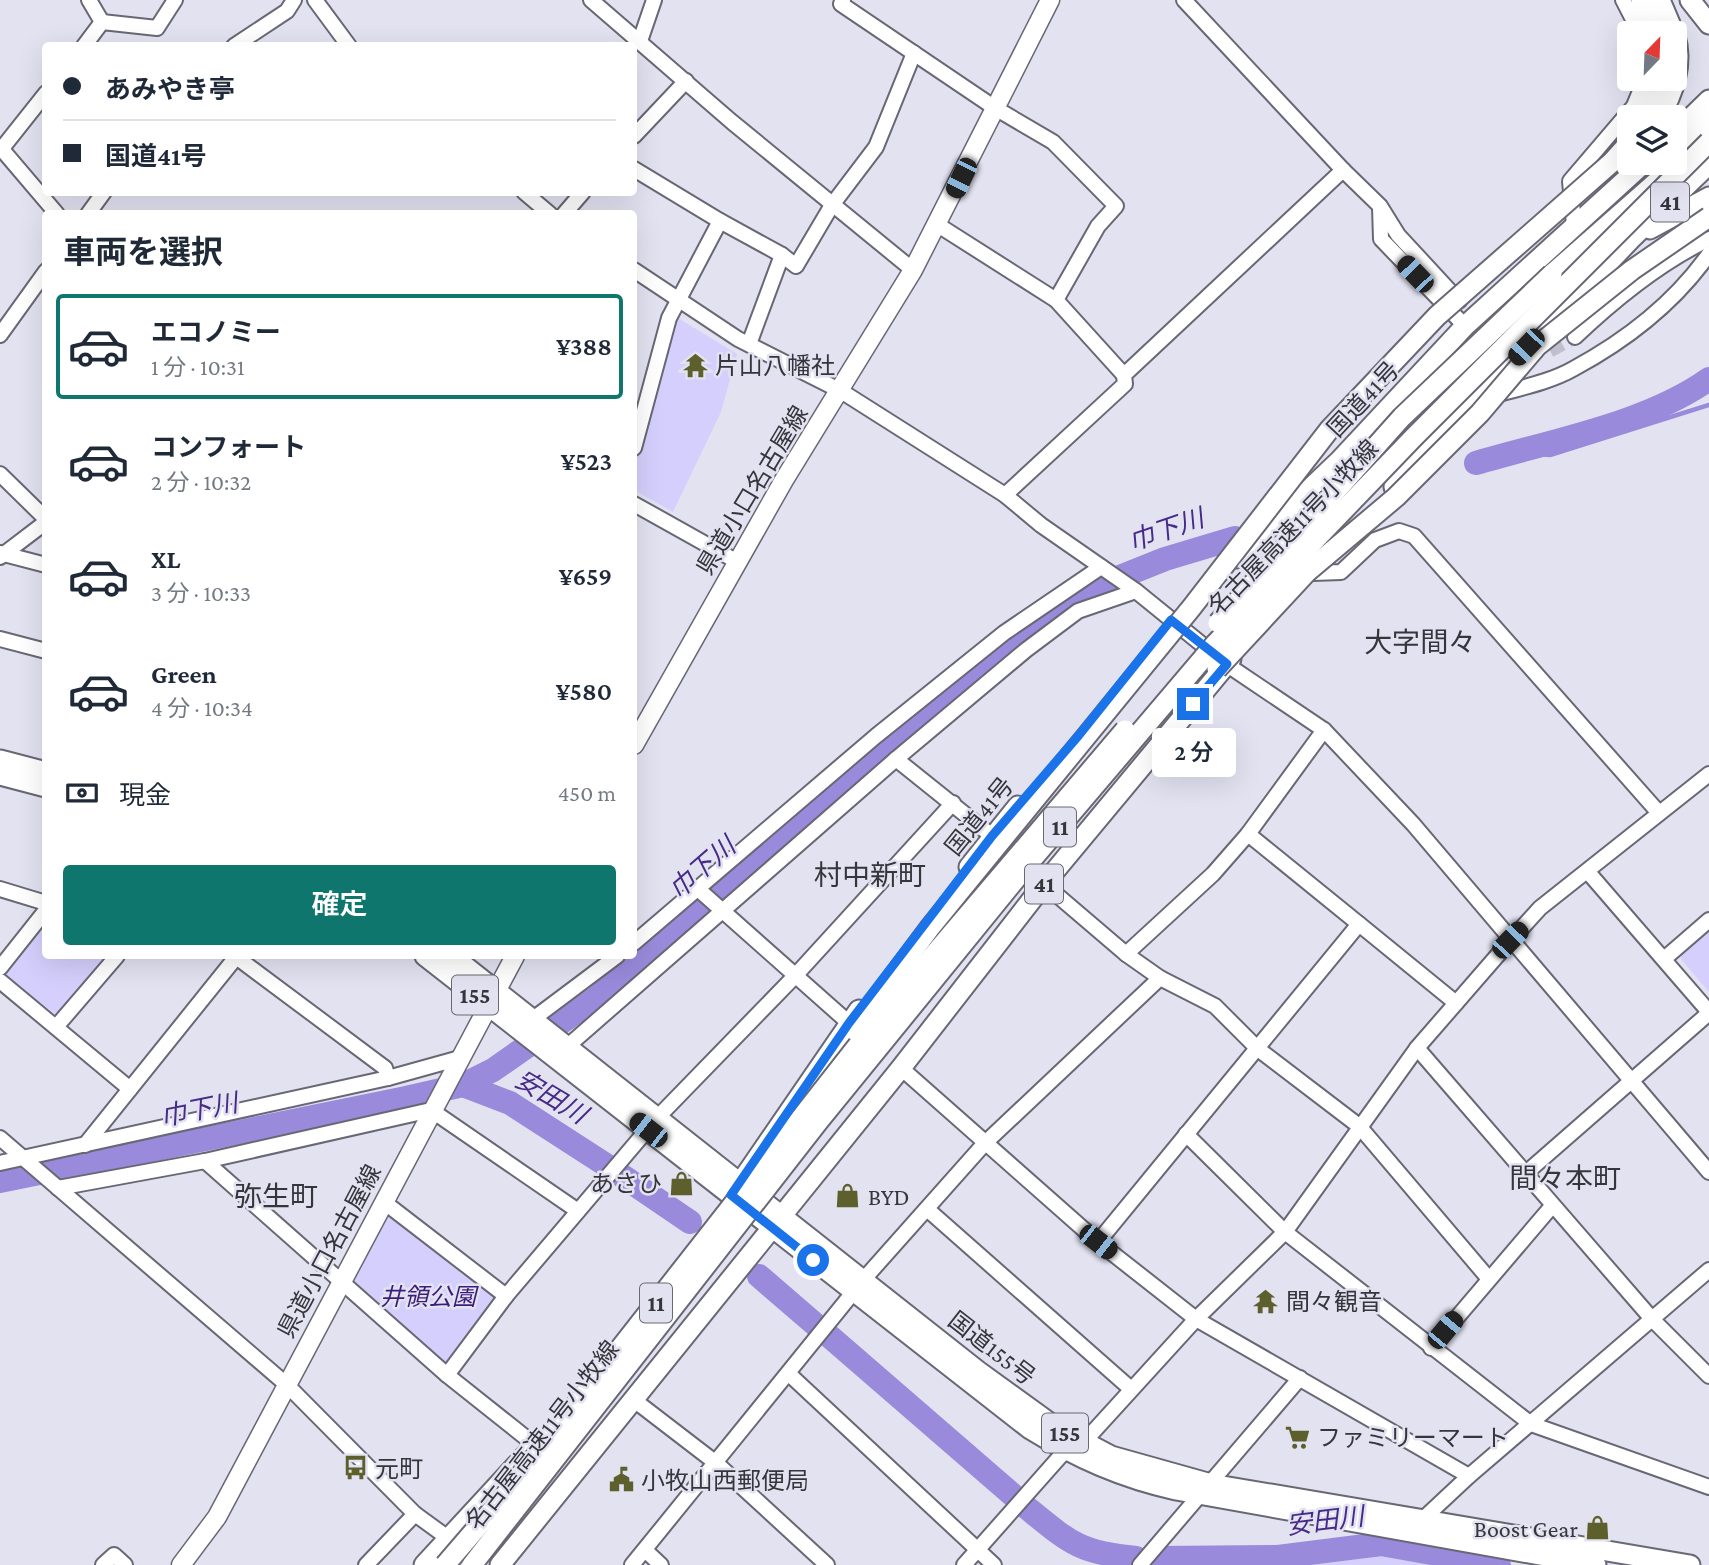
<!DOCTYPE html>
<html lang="ja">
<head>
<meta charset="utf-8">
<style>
	:root { --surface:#fff; --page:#f6f6f7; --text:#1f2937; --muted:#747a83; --line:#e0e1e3; --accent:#0f766e }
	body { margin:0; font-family:"Crimson Pro","Noto Sans JP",serif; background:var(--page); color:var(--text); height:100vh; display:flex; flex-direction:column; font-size:26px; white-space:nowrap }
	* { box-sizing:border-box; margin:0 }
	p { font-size:23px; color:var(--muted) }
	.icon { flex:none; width:38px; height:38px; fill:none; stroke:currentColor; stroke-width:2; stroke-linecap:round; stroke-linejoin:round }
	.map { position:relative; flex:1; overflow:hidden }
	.details { position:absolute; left:42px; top:210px; width:595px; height:749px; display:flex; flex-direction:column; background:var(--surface); border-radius:7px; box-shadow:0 7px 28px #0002 }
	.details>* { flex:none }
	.banner { position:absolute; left:42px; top:42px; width:595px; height:154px; border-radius:7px; box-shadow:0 7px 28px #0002; display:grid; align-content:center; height:154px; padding:0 21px; background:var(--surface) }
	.needle { width:46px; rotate:23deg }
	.buttons { position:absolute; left:1617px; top:21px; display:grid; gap:14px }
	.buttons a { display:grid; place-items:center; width:70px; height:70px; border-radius:7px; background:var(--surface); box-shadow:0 7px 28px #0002; font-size:35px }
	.end { position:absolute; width:32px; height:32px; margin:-16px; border:9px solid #1a73e8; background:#fff; box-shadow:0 0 0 4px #fff }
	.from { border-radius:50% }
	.bubble { position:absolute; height:49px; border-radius:7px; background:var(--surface); box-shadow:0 7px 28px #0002; font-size:23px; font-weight:600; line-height:49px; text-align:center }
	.car { position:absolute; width:21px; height:42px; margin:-21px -10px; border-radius:9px; box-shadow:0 0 5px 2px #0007; background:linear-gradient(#222 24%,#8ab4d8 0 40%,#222 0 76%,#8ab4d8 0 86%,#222 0) }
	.banner b { display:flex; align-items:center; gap:24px; height:66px; font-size:26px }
	.banner b+b { border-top:2px solid var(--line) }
	.banner i { width:18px; height:18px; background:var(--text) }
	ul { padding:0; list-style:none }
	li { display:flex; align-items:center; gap:21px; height:105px; margin:0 14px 10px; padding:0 7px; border:4px solid transparent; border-radius:7px }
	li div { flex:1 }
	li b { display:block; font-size:26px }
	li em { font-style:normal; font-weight:600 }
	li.on { border-color:var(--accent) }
	li>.icon { width:63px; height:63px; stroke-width:1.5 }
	h2 { padding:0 21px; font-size:32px; line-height:84px }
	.pay { display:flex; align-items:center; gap:18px; height:77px; padding:0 21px; font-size:26px }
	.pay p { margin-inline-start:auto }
	.button { display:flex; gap:14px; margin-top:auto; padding:14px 21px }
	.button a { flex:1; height:80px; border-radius:7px; background:var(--accent); color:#fff; font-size:28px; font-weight:600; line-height:80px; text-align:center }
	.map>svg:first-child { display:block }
</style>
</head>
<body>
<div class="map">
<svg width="1709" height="1565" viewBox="0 0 1709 1565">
	<rect width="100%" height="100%" fill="#e3e2f1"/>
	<g fill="#d5cffd">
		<path d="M673,315l64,39 -16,58 -48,100 -39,-22v-33z"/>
		<path d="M45,920l1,36h63l-52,59 -54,-40z"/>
		<path d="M1709,926v66l-28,-33v-8z"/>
		<path d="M384,1202l122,94 -59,79 -99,-87z"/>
		<path d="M1383,1554l67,11h-140z"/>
	</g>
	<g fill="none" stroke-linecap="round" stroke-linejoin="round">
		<path stroke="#998adb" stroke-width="4.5" d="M1512,452l38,3 159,-50"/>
		<g stroke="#998adb" stroke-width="24">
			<path d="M1476,463c74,-22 170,-39 233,-84"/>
			<path d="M463,1085l47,18 96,62"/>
			<path d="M618,1173l72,49"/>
			<path d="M0,1181l406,-83 57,-13 30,-15 103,-72 272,-234 169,-135 83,-52 45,-18 70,-21"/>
			<path d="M759,1276l58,50"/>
			<path d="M828,1335l187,162"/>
			<path d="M1026,1507c43,35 53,46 110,51"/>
			<path d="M1157,1558l121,-1 103,-13 118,21"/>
		</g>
		<path stroke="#c0bfcd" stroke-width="14" stroke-dasharray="14 7" stroke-linecap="butt" d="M1529,351h20l26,-14"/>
		<defs>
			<g id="minor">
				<path d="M89,0l13,22"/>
				<path d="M315,0l34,46"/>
				<path d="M591,0l141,122 181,148"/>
				<path d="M843,0l-2,4 154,104 58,34 63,64 -18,20 -42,74"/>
				<path d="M1184,0l159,170 37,36 18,29 61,66"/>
				<path d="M1623,0l17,33"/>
				<path d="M640,41l14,-41"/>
				<path d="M84,46l18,-24 55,6 18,-28"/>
				<path d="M234,46l53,-35 7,-11"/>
				<path d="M634,136l52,-55"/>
				<path d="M0,147l57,67"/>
				<path d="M0,151l46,-58"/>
				<path d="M634,169l86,52"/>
				<path d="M524,192l26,22"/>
				<path d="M1380,207l1,32 84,87"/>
				<path d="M88,214l16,-22"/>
				<path d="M564,214l19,-22"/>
				<path d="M938,225l118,75 68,75"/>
				<path d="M1574,225l-4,-44 64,-75 11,-27"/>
				<path d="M634,270l104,69 103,52 164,104 36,30 95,66 90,73 98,66 89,94 296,348"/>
				<path d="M0,335l46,-64"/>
				<path d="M1575,337c40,-38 84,-74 134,-98"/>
				<path d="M749,344l33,-89 14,11 36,-61 44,-58 38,-94"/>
				<path d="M1495,395c25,-7 55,-13 78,-26 52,-28 102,-67 136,-115"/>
				<path d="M634,448l35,-130 51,-97 62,34"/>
				<path d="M0,474l46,45"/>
				<path d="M1005,495l120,-111 -1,-9 219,-205"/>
				<path d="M634,504l102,57"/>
				<path d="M0,553l46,12"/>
				<path d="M0,557l46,-35"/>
				<path d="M1313,573l28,-1 34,-32 24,-9 15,5 245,277"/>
				<path d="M0,639l46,12"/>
				<path d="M896,759l96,77"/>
				<path d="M1248,834l111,90"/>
				<path d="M1588,872l121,140"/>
				<path d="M0,889l46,14"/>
				<path d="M698,889l151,134"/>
				<path d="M634,943l242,-207 128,-103 97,-66"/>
				<path d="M1126,954l87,-80 35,-40 76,-104"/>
				<path d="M235,956l150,112 3,10"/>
				<path d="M1664,959l45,-39"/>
				<path d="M0,968l46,-58"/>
				<path d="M1160,978l55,28 43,43 101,77 130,153"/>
				<path d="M0,981l130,108"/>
				<path d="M533,1019l84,-63"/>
				<path d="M56,1027l61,-71"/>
				<path d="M569,1045l327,-286 130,-109 52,-39 58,-20"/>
				<path d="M1417,1048l235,271 57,57"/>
				<path d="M901,1068l197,174 98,77 273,157"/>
				<path d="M1186,1134l99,98 246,192 178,63"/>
				<path d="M0,1138l287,247 128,129 33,24"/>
				<path d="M85,1145l152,-189"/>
				<path d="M205,1161l242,214 88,70"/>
				<path d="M0,1163l388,-85 72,-20"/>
				<path d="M1526,1173l183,-160"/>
				<path d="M58,1188l147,-27 226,-51 147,101"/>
				<path d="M384,1202l122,94"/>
				<path d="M927,1209l204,180"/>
				<path d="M1098,1242l261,-318 97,79"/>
				<path d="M1431,1348l121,-142"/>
				<path d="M789,1374l205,191"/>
				<path d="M447,1375l59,-79 152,-179 136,-140 159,-174"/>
				<path d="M634,1400l82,63 111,102"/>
				<path d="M1083,1443l113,-124 89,-87 132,-184 93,-107 30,-33 169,-134"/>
				<path d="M1423,1519l46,-43 240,-206"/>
				<path d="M645,1550l16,15"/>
				<path d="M103,1565l11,-10 11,10"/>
				<path d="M366,1565l49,-51"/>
				<path d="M632,1565l232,-286 121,-136 175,-165 -34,-24 -82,-70"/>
				<path d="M964,1565l108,-122"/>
				<path d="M1140,1565l160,-187"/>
			</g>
			<g id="major">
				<path d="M634,745l150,-265 129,-210 137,-270"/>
				<path d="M181,1565l36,-48 298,-561"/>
			</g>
			<g id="highway">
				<path d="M1641,0l13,33"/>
				<path d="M1660,0l14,33"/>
				<path d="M1690,0l19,24"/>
				<path d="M1646,117l13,-38"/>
				<path d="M1659,117c15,-23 24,-54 16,-81"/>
				<path d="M1675,133l34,-33"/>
				<path d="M1650,229l59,-32"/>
				<path d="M1552,274l126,-111 31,-44"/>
				<path d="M1394,487l237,-248 78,-75"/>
				<path d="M1237,558l102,-97 126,-135 179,-163"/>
				<path d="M0,760l46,12"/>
				<path d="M0,775l46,12"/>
				<path d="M969,867l49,-61"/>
				<path d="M425,956l605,473c47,29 92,49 146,61l420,75"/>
				<path d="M452,956l526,415 76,55 57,30 100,28 479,81"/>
				<path d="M743,1179l116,-169"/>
				<path d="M424,1565l111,-120"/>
				<path d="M500,1565l401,-497 143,-184 187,-225"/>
			</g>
		</defs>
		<use href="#minor" stroke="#686774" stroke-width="18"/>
		<use href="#major" stroke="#686774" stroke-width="21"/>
		<use href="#highway" stroke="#686774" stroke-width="23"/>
		<use href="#minor" stroke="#fff" stroke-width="14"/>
		<use href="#major" stroke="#fff" stroke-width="18"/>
		<use href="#highway" stroke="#fff" stroke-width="19"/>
		<defs>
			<g id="highway-bridge">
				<path d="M1218,623l184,-206 150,-143"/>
				<path d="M1217,669l90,-97 89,-75 84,-84 57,-67 95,-76 77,-53"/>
				<path d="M854,1030l75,-101 263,-322 137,-177 108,-114 174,-153 18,-20"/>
				<path d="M445,1565l61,-71 367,-468 252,-296"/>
				<path d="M472,1565l346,-443 205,-252 193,-227 198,-206 295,-295"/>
			</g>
		</defs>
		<use href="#highway-bridge" stroke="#686774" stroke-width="23" stroke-linecap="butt"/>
		<use href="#highway-bridge" stroke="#fff" stroke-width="19"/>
	</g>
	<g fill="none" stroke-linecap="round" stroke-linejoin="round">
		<path stroke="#1a73e8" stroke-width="9" d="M813,1260l-82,-65 118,-172 143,-187 87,-101 92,-115 56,44 -34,40"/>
	</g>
	<defs>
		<symbol id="temple-bare" viewBox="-9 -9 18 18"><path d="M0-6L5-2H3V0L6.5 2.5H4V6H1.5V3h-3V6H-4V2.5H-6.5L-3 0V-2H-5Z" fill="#5d602d" stroke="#e3e2f1" stroke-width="2.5" paint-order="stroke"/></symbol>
		<symbol id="shop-bare" viewBox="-9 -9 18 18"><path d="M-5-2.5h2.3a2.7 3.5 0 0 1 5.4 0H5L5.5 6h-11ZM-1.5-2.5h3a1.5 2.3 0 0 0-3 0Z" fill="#5d602d" stroke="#e3e2f1" stroke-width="2.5" paint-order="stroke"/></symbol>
		<symbol id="supermarket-bare" viewBox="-9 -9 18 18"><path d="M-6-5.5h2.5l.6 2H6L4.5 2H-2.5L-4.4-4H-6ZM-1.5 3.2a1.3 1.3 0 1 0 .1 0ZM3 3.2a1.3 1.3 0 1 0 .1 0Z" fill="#5d602d" stroke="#e3e2f1" stroke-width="2.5" paint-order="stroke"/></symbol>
		<symbol id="bus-bare" viewBox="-9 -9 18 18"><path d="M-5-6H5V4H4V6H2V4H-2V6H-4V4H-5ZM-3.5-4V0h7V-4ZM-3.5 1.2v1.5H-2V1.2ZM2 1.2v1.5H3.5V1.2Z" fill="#5d602d" stroke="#e3e2f1" stroke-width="2.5" paint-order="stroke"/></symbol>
		<symbol id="civic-bare" viewBox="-9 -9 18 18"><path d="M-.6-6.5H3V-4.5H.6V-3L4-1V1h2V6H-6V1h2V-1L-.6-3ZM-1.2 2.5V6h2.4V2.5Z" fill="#5d602d" stroke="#e3e2f1" stroke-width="2.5" paint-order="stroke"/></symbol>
	</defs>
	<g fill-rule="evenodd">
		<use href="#temple-bare" x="678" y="348" width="35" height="35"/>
		<use href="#shop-bare" x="664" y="1166" width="35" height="35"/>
		<use href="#shop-bare" x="830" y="1178" width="35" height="35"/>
		<use href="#temple-bare" x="1248" y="1284" width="35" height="35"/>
		<use href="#supermarket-bare" x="1280" y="1420" width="35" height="35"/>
		<use href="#bus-bare" x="338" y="1450" width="35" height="35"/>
		<use href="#civic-bare" x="604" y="1462" width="35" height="35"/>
		<use href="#shop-bare" x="1580" y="1510" width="35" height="35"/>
	</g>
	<g text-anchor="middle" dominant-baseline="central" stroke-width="5" stroke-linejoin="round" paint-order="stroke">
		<g fill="#e3e2f1" stroke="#6a6972" stroke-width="2">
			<rect x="1651" y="182.5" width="38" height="39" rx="5"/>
			<rect x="1044" y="807.5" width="32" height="39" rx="5"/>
			<rect x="1025" y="864.5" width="38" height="39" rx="5"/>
			<rect x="452" y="975.5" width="46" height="39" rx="5"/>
			<rect x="640" y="1283.5" width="32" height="39" rx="5"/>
			<rect x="1042" y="1413.5" width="46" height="39" rx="5"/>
		</g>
		<g font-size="23" font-weight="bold" fill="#36353b">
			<text x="1670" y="202">41</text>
			<text x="1060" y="827">11</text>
			<text x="1044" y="884">41</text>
			<text x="475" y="995">155</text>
			<text x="656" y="1303">11</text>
			<text x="1065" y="1433">155</text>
		</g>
		<g font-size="24" fill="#36353b" stroke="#e3e2f1" text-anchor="start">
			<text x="715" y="365">片山八幡社</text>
			<text x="662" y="1183" text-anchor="end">あさひ</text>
			<text x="868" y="1196">BYD</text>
			<text x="1286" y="1301">間々観音</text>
			<text x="1317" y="1437">ファミリーマート</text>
			<text x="375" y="1468">元町</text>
			<text x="641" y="1480">小牧山西郵便局</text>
			<text x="1578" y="1528" text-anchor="end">Boost Gear</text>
		</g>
		<g font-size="24" fill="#36353b" stroke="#e3e2f1">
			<text transform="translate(1363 399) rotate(-47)">国道41号</text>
			<text transform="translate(752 490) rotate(-59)">県道小口名古屋線</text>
			<text transform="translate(1293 527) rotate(-46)">名古屋高速11号小牧線</text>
			<text transform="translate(979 816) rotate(-51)">国道41号</text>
			<text transform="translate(329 1251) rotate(-62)">県道小口名古屋線</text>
			<text transform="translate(992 1348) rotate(38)">国道155号</text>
			<text transform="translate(542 1435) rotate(-52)">名古屋高速11号小牧線</text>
		</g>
		<g font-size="24" font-style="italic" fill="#3b1d7a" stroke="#e3e2f1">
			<text x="428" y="1296">井領公園</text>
		</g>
		<g font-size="26" font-style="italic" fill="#462a88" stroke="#e3e2f1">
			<text transform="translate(1166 530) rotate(-19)">巾下川</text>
			<text transform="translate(702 868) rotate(-41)">巾下川</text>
			<text transform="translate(551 1097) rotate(31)">安田川</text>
			<text transform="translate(199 1110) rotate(-11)">巾下川</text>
			<text transform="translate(1325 1521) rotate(-7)">安田川</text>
		</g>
		<g font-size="28" fill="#36353b" stroke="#e3e2f1">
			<text x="1420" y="642">大字間々</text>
			<text x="870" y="875">村中新町</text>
			<text x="1565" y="1178">間々本町</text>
			<text x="276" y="1196">弥生町</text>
		</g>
	</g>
</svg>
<div class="buttons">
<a><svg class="needle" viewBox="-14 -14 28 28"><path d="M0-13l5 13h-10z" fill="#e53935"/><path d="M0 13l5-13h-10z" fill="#747a83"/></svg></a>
<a><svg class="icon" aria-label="layers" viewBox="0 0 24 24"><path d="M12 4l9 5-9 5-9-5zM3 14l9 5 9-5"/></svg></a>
</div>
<i class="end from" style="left:813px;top:1260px"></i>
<i class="end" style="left:1193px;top:704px"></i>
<div class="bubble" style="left:1152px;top:728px;width:84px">2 分</div>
<i class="car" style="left:961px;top:178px;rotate:206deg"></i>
<i class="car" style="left:1415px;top:274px;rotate:316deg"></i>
<i class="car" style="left:1526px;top:347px;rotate:224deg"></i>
<i class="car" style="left:1510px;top:940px;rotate:44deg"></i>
<i class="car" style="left:648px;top:1130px;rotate:308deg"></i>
<i class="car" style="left:1098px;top:1242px;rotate:128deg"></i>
<i class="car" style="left:1445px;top:1330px;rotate:40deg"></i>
<div class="banner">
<b><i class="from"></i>あみやき亭</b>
<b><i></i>国道41号</b>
</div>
<section class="details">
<h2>車両を選択</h2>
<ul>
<li class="on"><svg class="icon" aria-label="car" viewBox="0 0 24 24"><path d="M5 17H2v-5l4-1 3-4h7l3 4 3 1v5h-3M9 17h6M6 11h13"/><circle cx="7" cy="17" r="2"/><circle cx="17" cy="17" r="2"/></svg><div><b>エコノミー</b><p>1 分 · 10:31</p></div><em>¥388</em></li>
<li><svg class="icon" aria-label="car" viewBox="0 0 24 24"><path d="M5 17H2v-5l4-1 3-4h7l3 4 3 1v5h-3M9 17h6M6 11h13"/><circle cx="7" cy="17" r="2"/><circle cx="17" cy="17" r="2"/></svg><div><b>コンフォート</b><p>2 分 · 10:32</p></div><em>¥523</em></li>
<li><svg class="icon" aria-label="car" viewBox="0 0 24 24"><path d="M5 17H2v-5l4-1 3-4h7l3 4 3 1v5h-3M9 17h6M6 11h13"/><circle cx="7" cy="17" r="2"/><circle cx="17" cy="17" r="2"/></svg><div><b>XL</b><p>3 分 · 10:33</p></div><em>¥659</em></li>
<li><svg class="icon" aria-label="car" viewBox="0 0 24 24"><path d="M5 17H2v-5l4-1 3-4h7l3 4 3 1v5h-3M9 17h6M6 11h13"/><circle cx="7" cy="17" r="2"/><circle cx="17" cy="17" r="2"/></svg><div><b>Green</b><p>4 分 · 10:34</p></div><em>¥580</em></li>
</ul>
<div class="pay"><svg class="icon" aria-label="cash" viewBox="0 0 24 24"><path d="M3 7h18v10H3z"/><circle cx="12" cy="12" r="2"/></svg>現金<p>450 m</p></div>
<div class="button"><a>確定</a></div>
</section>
</div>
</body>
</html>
